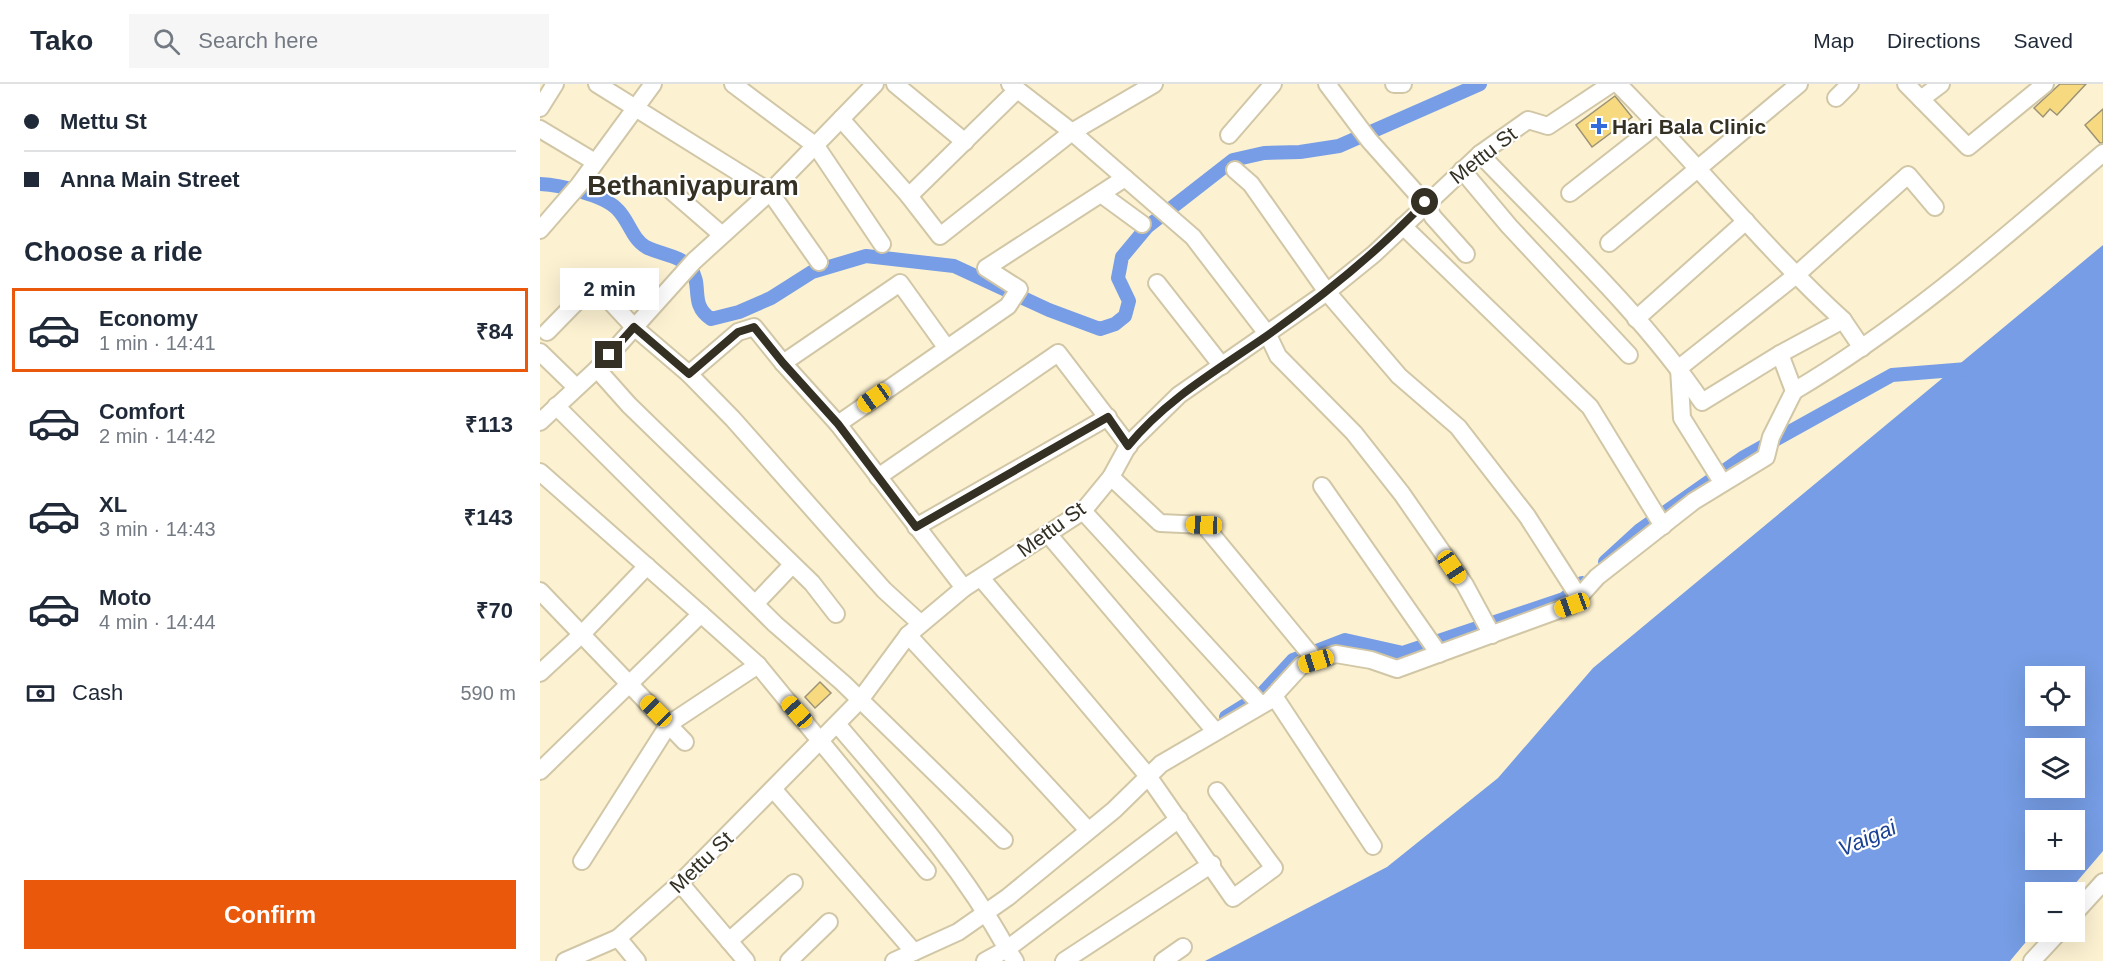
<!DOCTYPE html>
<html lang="en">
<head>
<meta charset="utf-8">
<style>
	:root { --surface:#fff; --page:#f6f6f7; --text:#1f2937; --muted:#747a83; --line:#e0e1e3; --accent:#ea580c }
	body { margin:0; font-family:Helvetica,sans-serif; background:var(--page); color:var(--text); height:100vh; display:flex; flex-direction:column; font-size:22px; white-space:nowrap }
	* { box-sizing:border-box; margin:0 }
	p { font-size:20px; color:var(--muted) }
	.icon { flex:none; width:33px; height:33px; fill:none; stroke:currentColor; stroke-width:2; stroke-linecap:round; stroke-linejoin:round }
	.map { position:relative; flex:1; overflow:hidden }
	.side { display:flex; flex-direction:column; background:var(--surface); width:540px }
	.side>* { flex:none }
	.banner { display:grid; align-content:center; height:132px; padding:0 24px; background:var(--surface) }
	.fabs { position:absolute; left:1485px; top:582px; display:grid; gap:12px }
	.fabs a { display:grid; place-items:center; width:60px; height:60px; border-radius:0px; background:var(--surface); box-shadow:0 6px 24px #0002; font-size:30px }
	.end { position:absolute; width:27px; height:27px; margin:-14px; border:8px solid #343023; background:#fff; box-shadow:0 0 0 3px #fff }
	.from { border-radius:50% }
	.bubble { position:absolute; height:42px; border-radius:0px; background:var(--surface); box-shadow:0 6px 24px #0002; font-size:20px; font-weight:700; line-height:42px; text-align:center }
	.car { position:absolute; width:18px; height:36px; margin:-18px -9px; border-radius:8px; box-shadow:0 0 4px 2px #0007; background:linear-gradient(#f5c518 24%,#345 0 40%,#f5c518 0 76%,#345 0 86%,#f5c518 0) }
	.banner b { display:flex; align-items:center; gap:21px; height:57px; font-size:22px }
	.banner b+b { border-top:2px solid var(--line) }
	.banner i { width:15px; height:15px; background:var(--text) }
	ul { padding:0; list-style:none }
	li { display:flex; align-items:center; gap:18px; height:84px; margin:0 12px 9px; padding:0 12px; border:3px solid transparent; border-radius:0px }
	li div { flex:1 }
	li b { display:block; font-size:22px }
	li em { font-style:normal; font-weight:700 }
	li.selected { border-color:var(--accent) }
	li>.icon { width:54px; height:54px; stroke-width:1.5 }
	h2 { padding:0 24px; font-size:27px; line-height:72px }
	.pay { display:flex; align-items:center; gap:15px; height:66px; padding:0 24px; font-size:22px }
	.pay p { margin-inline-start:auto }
	.action { display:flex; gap:12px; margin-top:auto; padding:12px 24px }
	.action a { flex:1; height:69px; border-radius:0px; background:var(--accent); color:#fff; font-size:24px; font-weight:700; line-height:69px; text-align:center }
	header { display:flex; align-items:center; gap:36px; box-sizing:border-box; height:84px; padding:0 30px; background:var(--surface); border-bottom:2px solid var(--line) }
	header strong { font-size:28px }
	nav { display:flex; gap:33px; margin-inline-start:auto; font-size:21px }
	.search { width:420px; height:54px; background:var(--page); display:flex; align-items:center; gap:15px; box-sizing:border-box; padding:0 21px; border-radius:0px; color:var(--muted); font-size:22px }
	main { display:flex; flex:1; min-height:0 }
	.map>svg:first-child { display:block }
</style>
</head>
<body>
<header>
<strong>Tako</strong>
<div class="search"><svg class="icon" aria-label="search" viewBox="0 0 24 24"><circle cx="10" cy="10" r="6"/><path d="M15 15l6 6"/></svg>Search here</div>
<nav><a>Map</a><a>Directions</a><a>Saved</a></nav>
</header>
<main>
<section class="side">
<div class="banner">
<b><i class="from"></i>Mettu St</b>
<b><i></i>Anna Main Street</b>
</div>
<h2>Choose a ride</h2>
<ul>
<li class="selected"><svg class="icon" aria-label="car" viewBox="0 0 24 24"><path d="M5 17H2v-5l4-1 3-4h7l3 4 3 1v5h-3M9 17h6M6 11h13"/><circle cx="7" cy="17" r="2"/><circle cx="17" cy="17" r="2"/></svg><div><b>Economy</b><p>1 min · 14:41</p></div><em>₹84</em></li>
<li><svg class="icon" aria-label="car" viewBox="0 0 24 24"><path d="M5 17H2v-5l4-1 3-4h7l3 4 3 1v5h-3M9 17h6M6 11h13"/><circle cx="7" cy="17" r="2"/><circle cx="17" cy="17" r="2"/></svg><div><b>Comfort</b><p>2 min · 14:42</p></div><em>₹113</em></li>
<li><svg class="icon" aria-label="car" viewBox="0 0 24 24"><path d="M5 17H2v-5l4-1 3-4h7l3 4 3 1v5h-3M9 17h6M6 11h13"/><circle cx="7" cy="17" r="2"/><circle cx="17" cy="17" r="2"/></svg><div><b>XL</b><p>3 min · 14:43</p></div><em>₹143</em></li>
<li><svg class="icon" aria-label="car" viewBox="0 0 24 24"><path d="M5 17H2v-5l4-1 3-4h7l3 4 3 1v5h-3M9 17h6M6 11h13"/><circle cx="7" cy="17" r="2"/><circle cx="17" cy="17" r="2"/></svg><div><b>Moto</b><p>4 min · 14:44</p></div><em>₹70</em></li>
</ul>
<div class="pay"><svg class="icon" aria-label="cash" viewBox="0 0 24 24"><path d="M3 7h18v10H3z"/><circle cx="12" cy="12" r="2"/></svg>Cash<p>590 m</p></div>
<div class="action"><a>Confirm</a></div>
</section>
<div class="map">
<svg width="1563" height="877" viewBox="0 0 1563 877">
	<rect width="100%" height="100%" fill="#fcf1d1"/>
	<path fill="#769de5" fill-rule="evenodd" d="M1563,161v606l-35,41h-32l-1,39 -25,30h-805l182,-94 111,-89 95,-110zM1496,592h38v40h-38zM1496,664h38v40h-38zM1496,736h38v40h-38z"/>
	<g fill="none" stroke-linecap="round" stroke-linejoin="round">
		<g stroke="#769de5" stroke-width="14">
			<path d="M0,100c20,1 65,11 78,26 11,11 14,29 28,37 15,8 35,8 45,22 12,17 -2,35 20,50l28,-7 32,-14 41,-26 54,-16 88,10 95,44 51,19 15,-5 10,-8 4,-15 -11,-23 4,-21 25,-30 86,-67 31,-7 36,-1 39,-6 141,-62"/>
			<path d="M1065,478l35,-32 104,-73 148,-82 75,-6"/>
			<path d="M686,633l34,-21 33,-36 52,-20 58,13 161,-54 18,-16"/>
		</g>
	</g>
	<g fill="#f7da80" stroke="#9d9375" stroke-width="1.5">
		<path d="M1520,0h26l-29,31 -7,-6 -7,8 -9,-9z"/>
		<path d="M1075,12l17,21 -40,30 -16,-22z"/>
		<path d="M1563,25v34h-3l-15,-18z"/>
		<path d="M280,598l11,11 -16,15 -10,-11z"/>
	</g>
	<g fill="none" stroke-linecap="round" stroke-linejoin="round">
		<defs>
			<g id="minor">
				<path d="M57,0l173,108 49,70"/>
				<path d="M193,0l83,62 66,98"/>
				<path d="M355,0l70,58"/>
				<path d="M470,0l62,48 121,105 75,98 10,21 76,77 48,61 63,91 27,50"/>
				<path d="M787,0l42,56 56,63 8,14 33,37"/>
				<path d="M854,0h9"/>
				<path d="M1366,0l62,63 77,-63"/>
				<path d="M1296,14l14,-14"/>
				<path d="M1381,15l20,-15"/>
				<path d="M0,24l15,-24"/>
				<path d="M301,35l68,77 108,-106"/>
				<path d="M0,45l55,33"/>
				<path d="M689,51l44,-51"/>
				<path d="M940,70c75,79 161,158 222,248l78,-48"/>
				<path d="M695,86l16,14 76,108 72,84 59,51 69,89 52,81"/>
				<path d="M922,86l47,56 120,129"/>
				<path d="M128,104l53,46"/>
				<path d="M1030,109l88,-69"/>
				<path d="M561,110l41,30"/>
				<path d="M369,112l31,40 132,-104 82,-48"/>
				<path d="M863,142l187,181 73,119"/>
				<path d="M0,146l39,-45 74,-101"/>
				<path d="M1069,159l190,-159"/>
				<path d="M617,199l65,83"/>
				<path d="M1096,235l110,-98"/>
				<path d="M1303,236l19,28"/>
				<path d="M7,248l47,-48 40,43 55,47 44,45 151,171 36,33"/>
				<path d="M0,268l36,35"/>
				<path d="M243,279l117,-80 46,64"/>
				<path d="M57,285l32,36 183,178 24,31"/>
				<path d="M149,290l49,-42 16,-5 29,36 55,61 126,164"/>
				<path d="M1254,307c113,-67 210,-153 309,-238"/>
				<path d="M16,322l219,218 68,59 161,157"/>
				<path d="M0,338l57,-53 97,-108 76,-69 105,-108"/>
				<path d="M298,340l170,-118 11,-17 -33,-21 139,-90"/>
				<path d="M0,388l161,142 -161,157"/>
				<path d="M338,393l180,-124 71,93"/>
				<path d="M571,393l49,46 44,2 112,136"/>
				<path d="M1182,398l-40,-64 -3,-50 116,-92 113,-101 27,32"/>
				<path d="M782,402l117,168"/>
				<path d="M543,427l178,194"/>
				<path d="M376,443l192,-110"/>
				<path d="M508,450l167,197"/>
				<path d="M441,494l167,198 85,122 41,-30 -57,-77"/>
				<path d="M0,507l145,151"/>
				<path d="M215,520l37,-39"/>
				<path d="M368,551l180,195"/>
				<path d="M218,581l169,206"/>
				<path d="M0,589l41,-38 66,-69"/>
				<path d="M734,612l99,150"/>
				<path d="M297,640c62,73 123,140 170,225l-22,12"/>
				<path d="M234,706l140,162"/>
				<path d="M42,777l87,-137 89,-59 -57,-51"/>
				<path d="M140,799l66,78"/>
				<path d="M1534,830l29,-32"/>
				<path d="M78,854l19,23"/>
				<path d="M189,857l65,-58"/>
				<path d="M25,877l53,-23 62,-55 180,-183 48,-65 56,-47 119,-77 28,-34 18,-33 50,-49 148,-103 47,-38 106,-100 48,-34 20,6 63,-42"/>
				<path d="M249,877l40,-39"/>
				<path d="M354,877l64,-29 50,-35 106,-87 47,-46 108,-63 33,-36 34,-11 35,6 26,9 175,-64 25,-28 97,-76 72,-44 5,-20 23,-46 -14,-37 63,-34c-80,-73 -148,-159 -225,-236"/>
				<path d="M475,877l-8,-12 172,-130"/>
				<path d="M524,877l148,-97"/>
				<path d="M623,877l20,-14"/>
				<path d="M1492,877l27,-29"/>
			</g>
		</defs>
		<use href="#minor" stroke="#d1c7a7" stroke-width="20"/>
		<use href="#minor" stroke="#fff" stroke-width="16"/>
	</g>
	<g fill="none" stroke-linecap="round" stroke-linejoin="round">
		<path stroke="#343023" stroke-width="8" d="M69,271l25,-28 55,47 49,-42 16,-5 29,36 55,61 78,103 192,-110 20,29c38,-47 91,-77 140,-111 56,-40 109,-82 157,-133"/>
	</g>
	<path fill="#346bda" stroke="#fff" stroke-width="2" d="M1056 33h6v6h6v6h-6v6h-6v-6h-6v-6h6z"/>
	<g text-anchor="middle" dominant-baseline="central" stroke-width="4.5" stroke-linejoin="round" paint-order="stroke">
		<g font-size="21" font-weight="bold" fill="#343023" stroke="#fff" text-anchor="start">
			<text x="1072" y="42">Hari Bala Clinic</text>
		</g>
		<g font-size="21" fill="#343023" stroke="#fff">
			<text transform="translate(943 71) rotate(-38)">Mettu St</text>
			<text transform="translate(511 445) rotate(-36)">Mettu St</text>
			<text transform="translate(161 778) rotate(-44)">Mettu St</text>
		</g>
		<g font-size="22" font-style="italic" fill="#1a4295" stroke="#fff">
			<text transform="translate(1327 754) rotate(-23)">Vaigai</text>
		</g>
		<g font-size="27" font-weight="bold" fill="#343023" stroke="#fff">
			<text x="153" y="102">Bethaniyapuram</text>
		</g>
	</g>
</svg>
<div class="fabs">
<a><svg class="icon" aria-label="locate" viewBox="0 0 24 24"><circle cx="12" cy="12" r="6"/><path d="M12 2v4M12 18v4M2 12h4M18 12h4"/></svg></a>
<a><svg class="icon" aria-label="layers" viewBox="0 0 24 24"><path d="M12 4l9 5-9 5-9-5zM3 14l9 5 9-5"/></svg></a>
<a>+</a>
<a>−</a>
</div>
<i class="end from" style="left:885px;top:118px"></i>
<i class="end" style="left:69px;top:271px"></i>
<div class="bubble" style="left:20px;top:184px;width:99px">2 min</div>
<i class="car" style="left:334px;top:314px;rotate:235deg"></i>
<i class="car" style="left:664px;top:441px;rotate:272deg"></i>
<i class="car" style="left:912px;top:483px;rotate:146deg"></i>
<i class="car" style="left:1032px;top:521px;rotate:250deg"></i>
<i class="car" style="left:776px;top:577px;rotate:253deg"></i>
<i class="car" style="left:116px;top:627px;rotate:315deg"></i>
<i class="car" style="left:257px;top:628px;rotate:318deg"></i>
</div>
</main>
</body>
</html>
